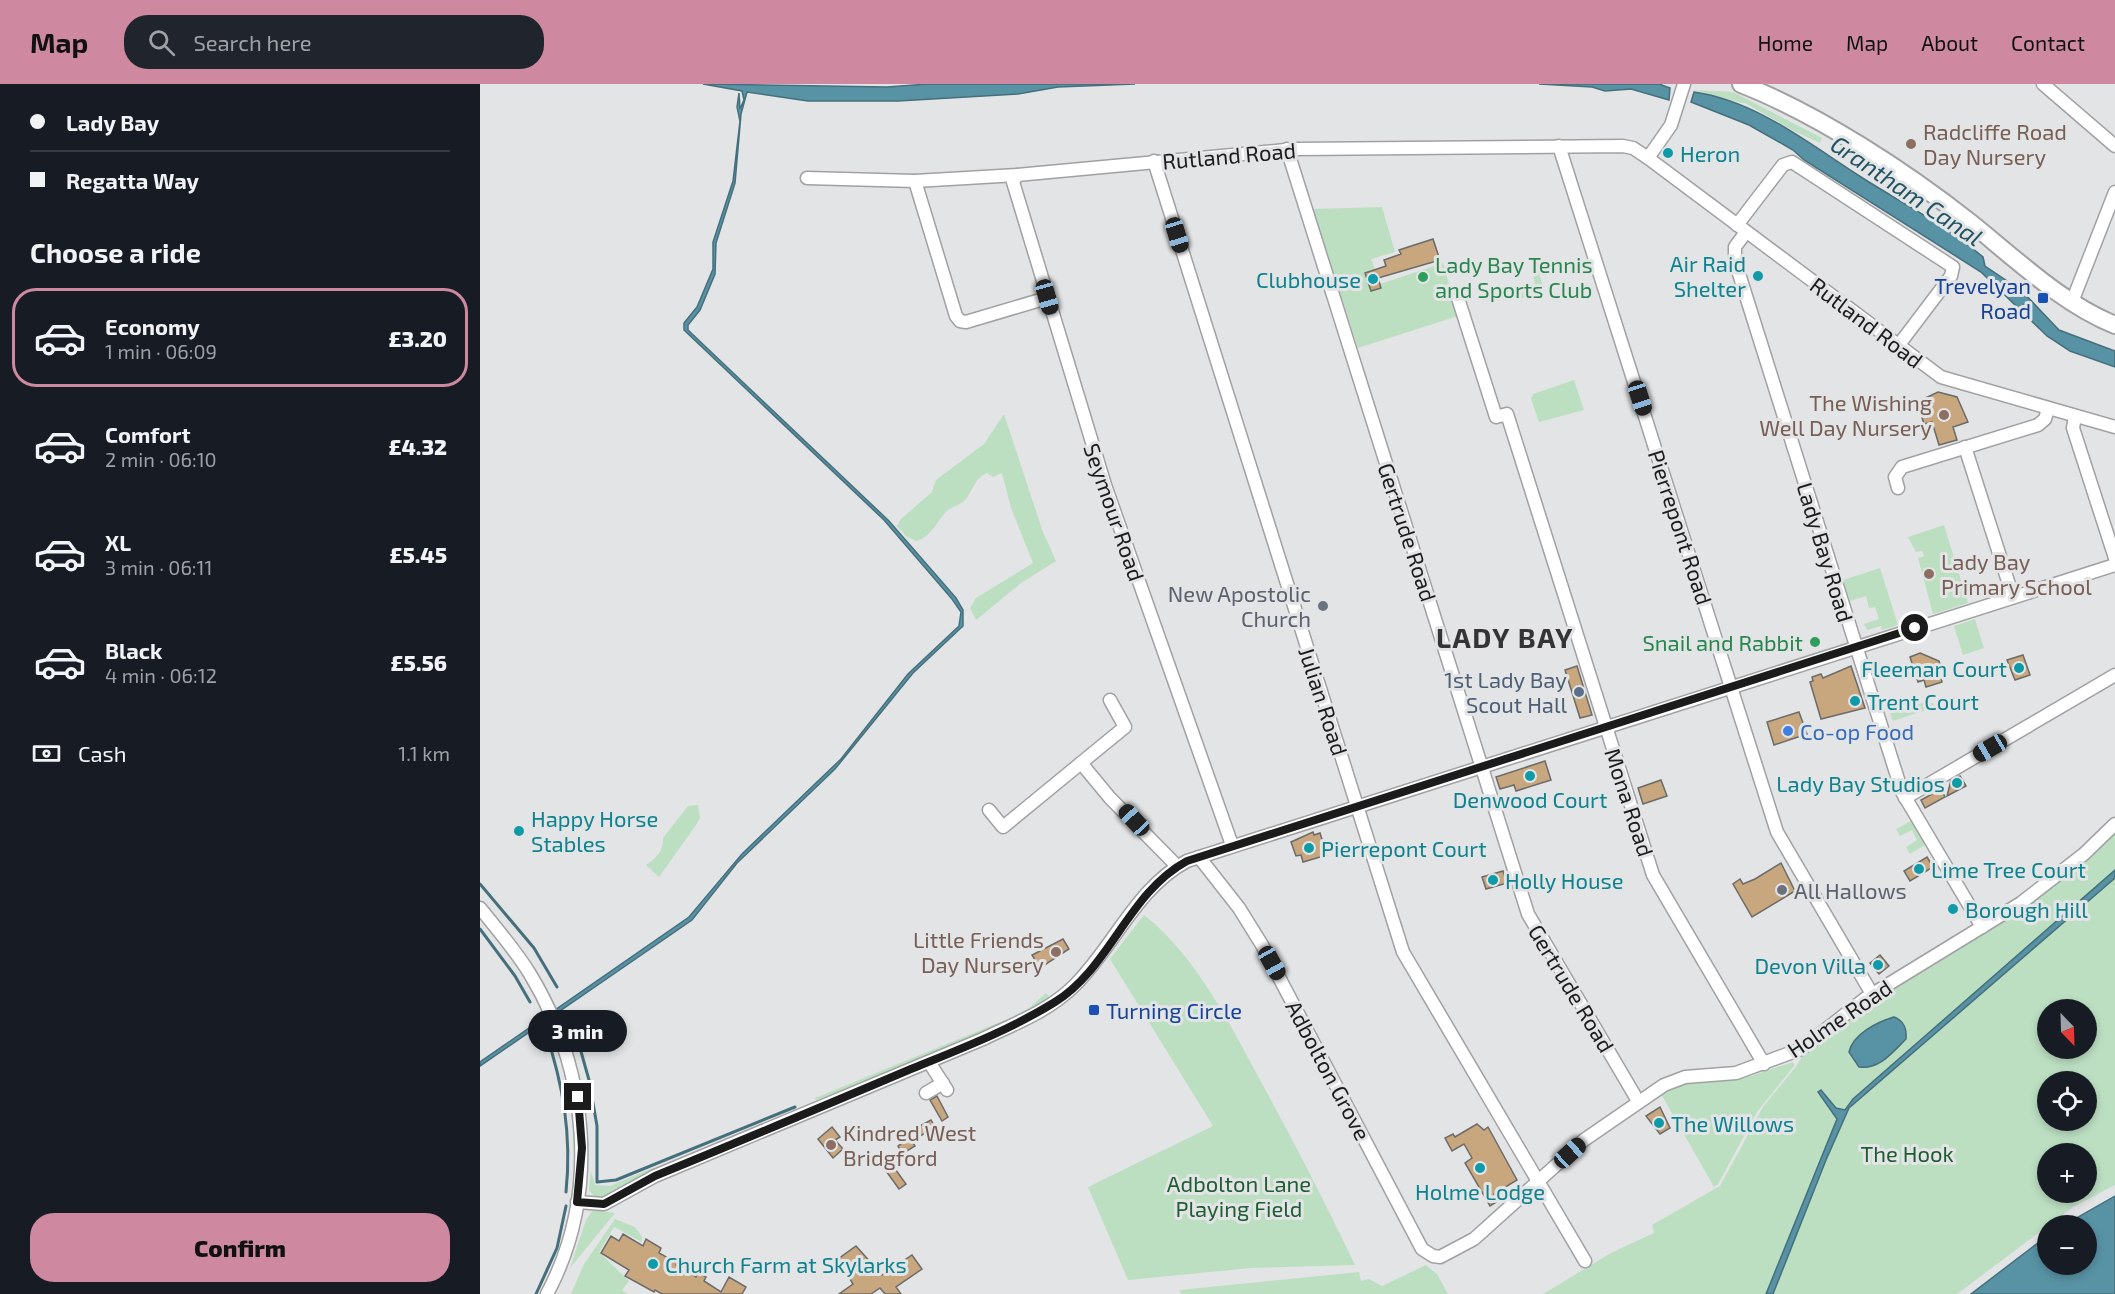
<!DOCTYPE html>
<html lang="en">
<head>
<meta charset="utf-8">
<style>
	:root { --surface:#171b24; --page:#20242c; --text:#f1f3f6; --muted:#9ea1a6; --line:#363941; --accent:#ce89a0 }
	body { margin:0; font-family:"Exo 2",sans-serif; background:var(--page); color:var(--text); height:100vh; display:flex; flex-direction:column; font-size:22px; white-space:nowrap }
	* { box-sizing:border-box; margin:0 }
	p { font-size:20px; color:var(--muted) }
	.icon { flex:none; width:33px; height:33px; fill:none; stroke:currentColor; stroke-width:2; stroke-linecap:round; stroke-linejoin:round }
	.map { position:relative; flex:1; overflow:hidden }
	.panel { display:flex; flex-direction:column; background:var(--surface); width:480px }
	.panel>* { flex:none }
	.banner { display:grid; align-content:center; height:132px; padding:0 30px; background:var(--surface) }
	.needle { width:39px; rotate:157deg }
	.tools { position:absolute; left:1557px; top:915px; display:grid; gap:12px }
	.tools a { display:grid; place-items:center; width:60px; height:60px; border-radius:50%; background:var(--surface); box-shadow:0 3px 9px #0003; font-size:30px }
	.end { position:absolute; width:27px; height:27px; margin:-14px; border:8px solid #1b1b1c; background:#fff; box-shadow:0 0 0 3px #fff }
	.from { border-radius:50% }
	.bubble { position:absolute; height:42px; border-radius:21px; background:var(--surface); box-shadow:0 3px 9px #0003; font-size:20px; font-weight:800; line-height:42px; text-align:center }
	.car { position:absolute; width:18px; height:36px; margin:-18px -9px; border-radius:8px; box-shadow:0 0 4px 2px #0007; background:linear-gradient(#222 24%,#8ab4d8 0 40%,#222 0 76%,#8ab4d8 0 86%,#222 0) }
	.banner b { display:flex; align-items:center; gap:21px; height:57px; font-size:22px }
	.banner b+b { border-top:2px solid var(--line) }
	.banner i { width:15px; height:15px; background:var(--text) }
	ul { padding:0; list-style:none }
	li { display:flex; align-items:center; gap:18px; height:99px; margin:0 12px 9px; padding:0 18px; border:3px solid transparent; border-radius:24px }
	li div { flex:1 }
	li b { display:block; font-size:22px }
	li em { font-style:normal; font-weight:800 }
	li.on { border-color:var(--accent) }
	li>.icon { width:54px; height:54px; stroke-width:1.5 }
	h2 { padding:0 30px; font-size:27px; line-height:72px }
	.pay { display:flex; align-items:center; gap:15px; height:66px; padding:0 30px; font-size:22px }
	.pay p { margin-inline-start:auto }
	.action { display:flex; gap:12px; margin-top:auto; padding:12px 30px }
	.action a { flex:1; height:69px; border-radius:24px; background:var(--accent); color:#111; font-size:24px; font-weight:800; line-height:69px; text-align:center }
	header { display:flex; align-items:center; gap:36px; box-sizing:border-box; height:84px; padding:0 30px; background:var(--accent); color:#111 }
	header strong { font-size:28px }
	nav { display:flex; gap:33px; margin-inline-start:auto; font-size:21px }
	.search { width:420px; height:54px; background:var(--page); display:flex; align-items:center; gap:15px; box-sizing:border-box; padding:0 21px; border-radius:24px; color:var(--muted); font-size:22px }
	main { display:flex; flex:1; min-height:0 }
	.map>svg:first-child { display:block }
</style>
</head>
<body>
<header>
<strong>Map</strong>
<div class="search"><svg class="icon" aria-label="search" viewBox="0 0 24 24"><circle cx="10" cy="10" r="6"/><path d="M15 15l6 6"/></svg>Search here</div>
<nav><a>Home</a><a>Map</a><a>About</a><a>Contact</a></nav>
</header>
<main>
<section class="panel">
<div class="banner">
<b><i class="from"></i>Lady Bay</b>
<b><i></i>Regatta Way</b>
</div>
<h2>Choose a ride</h2>
<ul>
<li class="on"><svg class="icon" aria-label="car" viewBox="0 0 24 24"><path d="M5 17H2v-5l4-1 3-4h7l3 4 3 1v5h-3M9 17h6M6 11h13"/><circle cx="7" cy="17" r="2"/><circle cx="17" cy="17" r="2"/></svg><div><b>Economy</b><p>1 min · 06:09</p></div><em>£3.20</em></li>
<li><svg class="icon" aria-label="car" viewBox="0 0 24 24"><path d="M5 17H2v-5l4-1 3-4h7l3 4 3 1v5h-3M9 17h6M6 11h13"/><circle cx="7" cy="17" r="2"/><circle cx="17" cy="17" r="2"/></svg><div><b>Comfort</b><p>2 min · 06:10</p></div><em>£4.32</em></li>
<li><svg class="icon" aria-label="car" viewBox="0 0 24 24"><path d="M5 17H2v-5l4-1 3-4h7l3 4 3 1v5h-3M9 17h6M6 11h13"/><circle cx="7" cy="17" r="2"/><circle cx="17" cy="17" r="2"/></svg><div><b>XL</b><p>3 min · 06:11</p></div><em>£5.45</em></li>
<li><svg class="icon" aria-label="car" viewBox="0 0 24 24"><path d="M5 17H2v-5l4-1 3-4h7l3 4 3 1v5h-3M9 17h6M6 11h13"/><circle cx="7" cy="17" r="2"/><circle cx="17" cy="17" r="2"/></svg><div><b>Black</b><p>4 min · 06:12</p></div><em>£5.56</em></li>
</ul>
<div class="pay"><svg class="icon" aria-label="cash" viewBox="0 0 24 24"><path d="M3 7h18v10H3z"/><circle cx="12" cy="12" r="2"/></svg>Cash<p>1.1 km</p></div>
<div class="action"><a>Confirm</a></div>
</section>
<div class="map">
<svg width="1635" height="1210" viewBox="0 0 1635 1210">
	<rect width="100%" height="100%" fill="#e3e4e6"/>
	<g fill="#bcdfc2" fill-rule="evenodd">
		<path d="M1213,6l40,2 89,46 -2,5 -28,-13 -45,-26z"/>
		<path d="M902,123l13,45 -24,7 9,25 63,-21 15,53 -100,32 -45,-139z"/>
		<path d="M1059,189l5,17 -27,10 -3,-10 21,-7 -2,-8z"/>
		<path d="M1094,296l10,30 -45,12 -8,-23 2,-5z"/>
		<path d="M524,330l39,118 13,29 -35,22 -45,37 -6,-12 6,-10 57,-35 -22,-55 -9,-35 -9,4 -6,-4c-14,6 -14,20 -24,29 -5,4 -12,5 -16,9 -11,11 -14,24 -30,30l-10,-4 -10,-11 4,-7 31,-27 4,-12 48,-36z"/>
		<path d="M1464,441l24,78 -35,11 -15,-56 6,-2 -2,-5 -6,1 -8,-15z"/>
		<path d="M1400,484l18,57 -16,5 -1,-4 -14,4 -3,-6 15,-5 -4,-12 -6,1 -3,-12 -16,5 -7,-21z"/>
		<path d="M1495,535l9,29 -21,7 -9,-29z"/>
		<path d="M1445,618l8,1 2,4 -42,14 -3,-8z"/>
		<path d="M218,721l2,13 -4,7 -37,52 -13,-12c10,-7 18,-14 17,-27l25,-32z"/>
		<path d="M1431,737l14,24 -15,9 -4,-7 11,-7 -5,-10 -12,6 -4,-7z"/>
		<path d="M1635,748v353l-42,22 -116,87h-414l68,-41 43,-20 -2,-8 68,-39 43,-79 35,-43 5,-10 70,-56zM1568,926h38v38h-38zM1568,998h38v38h-38zM1568,1070h38v38h-38z"/>
		<path d="M664,831c52,41 84,106 115,163 34,62 66,124 96,187l-104,3 -123,12 -40,-93 125,-61 -103,-167z"/>
		<path d="M566,909l4,5 -34,21 -153,65 -47,16 -1,-2 195,-80 19,-10z"/>
		<path d="M1313,978l1,4 -37,46 -39,72 -4,3 -53,-93 26,-12 64,-6z"/>
		<path d="M175,1083c-16,12 -39,33 -59,31l-7,-8 2,-19 4,14 15,1z"/>
		<path d="M113,1126l22,3 -45,55 16,-48z"/>
		<path d="M135,1135l20,8 7,10v5l-28,-15 -15,25 30,29 -7,9 5,4h-56l13,-30z"/>
		<path d="M946,1181l11,9 11,20h-267l-1,-4 179,-18 2,9 8,-2 13,7z"/>
	</g>
	<g fill="#5893a5" stroke="#466f7c" stroke-width="1.5">
		<path d="M223,0l184,3 41,-3h207l-77,3 -40,7 -120,7h-90l-61,-9 -6,22 -6,69 -19,60 -1,31 -15,36 -12,15v5l201,191 67,77 7,12v16l-50,47 -78,96 -98,94 -45,57 -212,146v-4l209,-145 53,-63 99,-95 67,-85 51,-48 2,-14 -9,-13 -68,-79 -200,-190v-7l13,-16 16,-38v-27l20,-61 7,-60 -3,-14 2,-14 1,16 4,-9 -2,-9z"/>
		<path d="M1059,0h120l11,4 -1,12 -38,-11 -26,2 -13,-4z"/>
		<path d="M1214,8c63,9 115,52 167,85 39,25 81,46 116,75l6,5 2,9 37,25 37,39 56,21v16l-45,-16 -23,-15 -66,-64 -177,-112 -11,-10 -44,-25 -58,-23z"/>
		<path d="M1635,786v8l-266,230 -23,52 -53,134h-7l71,-175 -19,-27 3,-2 15,18 9,2 8,-11z"/>
		<path d="M1414,933c10,4 13,11 12,22 -13,13 -27,31 -47,28l-10,-15c4,-18 28,-30 45,-35z"/>
		<path d="M1635,1112v98h-144l76,-58 1,28h38v-38l-22,-1z"/>
	</g>
	<g fill="none" stroke-linecap="round" stroke-linejoin="round">
		<g stroke="#466f7c" stroke-width="3">
			<path d="M0,800l54,64 23,39"/>
			<path d="M0,845l35,47 15,26"/>
			<path d="M91,932l18,64 8,46v56l19,-2 179,-73"/>
			<path d="M65,946c18,54 27,105 21,162"/>
			<path d="M56,1210l21,-46 9,-42"/>
		</g>
	</g>
	<g fill="#c8a67e" stroke="#6c6b69" stroke-width="1.5">
		<path d="M953,155l7,21 -62,18 3,10 -10,3 -6,-18 21,-7 -2,-6 17,-6 -2,-4z"/>
		<path d="M1458,308l19,5 11,25 -15,5 4,13 -18,5 -7,-23 -8,2 -7,-22z"/>
		<path d="M1440,569l19,8 5,15 -3,1 1,5 -16,5 -2,-7 -6,2 -8,-25z"/>
		<path d="M1543,571l7,20 -15,5 -8,-20z"/>
		<path d="M1097,582l15,49 -12,3 -15,-48z"/>
		<path d="M1371,582l14,42 -44,11 -11,-37 3,-1 -1,-4 9,-3 2,4z"/>
		<path d="M1319,628l8,22 -33,11 -7,-23z"/>
		<path d="M1065,677l6,19 -35,11 -2,-6 -14,4 -4,-12z"/>
		<path d="M1480,692l6,10 -19,10 4,-16z"/>
		<path d="M1181,696l6,16 -24,8 -5,-16z"/>
		<path d="M1461,705l4,8 -20,11 -4,-8z"/>
		<path d="M833,748l1,3 6,-2 7,22 -24,7 -2,-7 -5,1 -5,-14z"/>
		<path d="M1447,773l6,10 -23,14 -6,-10z"/>
		<path d="M1301,779l14,28 -43,26 -19,-33 7,-5 3,5 12,-5z"/>
		<path d="M1023,787l4,12 -21,6 -4,-12z"/>
		<path d="M583,855l6,10 -29,19 -8,-13z"/>
		<path d="M1400,871l9,11 -10,8 -9,-11z"/>
		<path d="M457,1012l11,21 -6,4 -12,-21z"/>
		<path d="M1180,1023l10,21 -10,6 -14,-18z"/>
		<path d="M451,1036l4,7 -23,14 3,5 -13,8 -4,-8 4,-3 -3,-6z"/>
		<path d="M997,1040l7,6 4,-3 29,53 -23,14 4,7 -8,5 -25,-43 7,-5 -8,-14 -12,7 -7,-13 8,-4 2,3z"/>
		<path d="M352,1043l8,10 -5,3 8,9 -10,9 -15,-19z"/>
		<path d="M405,1071l21,29 -7,5 -21,-29z"/>
		<path d="M143,1150l20,12 3,-7 15,9 -2,5 18,10 -1,2 20,12 2,-5 8,5 -2,4 17,11 8,-15 17,10 -4,7h-80l-7,-4 -1,2 -29,-16 4,-6 -28,-17 10,-17 8,5z"/>
		<path d="M376,1162l26,29 30,-20 10,14 -26,18 5,7h-16l-5,-6 -9,6h-32l14,-10 -15,-25z"/>
	</g>
	<g fill="none" stroke-linecap="round" stroke-linejoin="round">
		<defs>
			<g id="minor">
				<path d="M1563,0l72,62"/>
				<path d="M1079,62l218,686 95,162"/>
				<path d="M807,65l241,765 110,187"/>
				<path d="M1168,74l23,-33 13,-41"/>
				<path d="M674,77l249,791 182,309"/>
				<path d="M537,91l-4,7 92,303 127,360"/>
				<path d="M327,94l108,3 102,-6 279,-26 327,-3 10,2 15,10 293,219 174,50"/>
				<path d="M435,97l41,135 4,5 6,1 81,-24"/>
				<path d="M1257,141l46,-60 9,-3 155,101 6,4 -2,9 -53,70"/>
				<path d="M1266,148l-11,15v14l167,531 80,135"/>
				<path d="M977,211l39,122 11,-3 146,461 111,189"/>
				<path d="M1592,218l43,-110"/>
				<path d="M1595,332l-2,12 42,130"/>
				<path d="M1485,363l48,150"/>
				<path d="M1418,404l-3,-11 7,-10 136,-42 7,-6 3,-10"/>
				<path d="M601,679l44,-36 -15,-27"/>
				<path d="M1425,714l210,-123"/>
				<path d="M509,726l14,17 78,-64 29,35 67,68"/>
				<path d="M719,773l40,51 23,37 160,304 11,7 7,1 34,-18 110,-99 80,-55 21,-8 51,-4 65,-24 65,-51 155,-95 63,-49 31,-30"/>
				<path d="M0,824c17,21 36,43 50,66 58,96 71,219 17,320"/>
				<path d="M449,978l18,28"/>
				<path d="M446,1009l17,-10"/>
				<path d="M97,1118l27,2 51,-28 328,-137c31,-15 66,-28 91,-53 40,-39 62,-98 113,-125l928,-296"/>
			</g>
			<path id="highway" d="M1261,0c77,30 165,88 230,139 45,36 90,80 144,102"/>
		</defs>
		<use href="#minor" stroke="#a1a1a3" stroke-width="15"/>
		<use href="#highway" stroke="#a1a1a3" stroke-width="20"/>
		<use href="#minor" stroke="#fff" stroke-width="12"/>
		<use href="#highway" stroke="#fff" stroke-width="16"/>
	</g>
	<g fill="none" stroke-linecap="round" stroke-linejoin="round">
		<path stroke="#1b1b1c" stroke-width="8" d="M98,1013l4,51 -5,54 27,2 51,-28c86,-35 171,-71 256,-107 49,-20 99,-39 144,-67 56,-35 73,-109 132,-141l728,-233"/>
	</g>
	<g fill="#8d6e63" stroke="#e3e4e6" stroke-width="2">
		<circle cx="1431" cy="60" r="6"/>
		<circle cx="1464" cy="331" r="6"/>
		<circle cx="1449" cy="490" r="6"/>
		<circle cx="576" cy="868" r="6"/>
		<circle cx="351" cy="1061" r="6"/>
	</g>
	<g fill="#0f9aa8" stroke="#e3e4e6" stroke-width="2">
		<circle cx="1188" cy="69" r="6"/>
		<circle cx="1278" cy="192" r="6"/>
		<circle cx="893" cy="195" r="6"/>
		<circle cx="1539" cy="584" r="6"/>
		<circle cx="1375" cy="617" r="6"/>
		<circle cx="1050" cy="692" r="6"/>
		<circle cx="1477" cy="699" r="6"/>
		<circle cx="39" cy="747" r="6"/>
		<circle cx="829" cy="764" r="6"/>
		<circle cx="1439" cy="785" r="6"/>
		<circle cx="1013" cy="796" r="6"/>
		<circle cx="1473" cy="825" r="6"/>
		<circle cx="1398" cy="881" r="6"/>
		<circle cx="1179" cy="1039" r="6"/>
		<circle cx="1000" cy="1084" r="6"/>
		<circle cx="173" cy="1180" r="6"/>
	</g>
	<g fill="#2e9e5b" stroke="#e3e4e6" stroke-width="2">
		<circle cx="943" cy="193" r="6"/>
		<circle cx="1335" cy="558" r="6"/>
	</g>
	<g fill="#1a4fb4" stroke="#e3e4e6" stroke-width="2">
		<rect x="1557" y="208" width="12" height="12" rx="3"/>
		<rect x="608" y="920" width="12" height="12" rx="3"/>
	</g>
	<g fill="#6b7280" stroke="#e3e4e6" stroke-width="2">
		<circle cx="843" cy="522" r="6"/>
		<circle cx="1302" cy="806" r="6"/>
	</g>
	<circle fill="#5c6f8a" stroke="#e3e4e6" stroke-width="2" cx="1099" cy="608" r="6"/>
	<circle fill="#3f7fe0" stroke="#e3e4e6" stroke-width="2" cx="1308" cy="647" r="6"/>
	<g text-anchor="middle" dominant-baseline="central" stroke-width="6" stroke-linejoin="round" paint-order="stroke">
		<g font-size="22" fill="#785e54" stroke="#e3e4e6" text-anchor="start">
			<text x="1443" y="47">Radcliffe Road<tspan x="1443" dy="25">Day Nursery</tspan></text>
			<text x="1452" y="318" text-anchor="end">The Wishing<tspan x="1452" dy="25">Well Day Nursery</tspan></text>
			<text x="1461" y="477">Lady Bay<tspan x="1461" dy="25">Primary School</tspan></text>
			<text x="564" y="855" text-anchor="end">Little Friends<tspan x="564" dy="25">Day Nursery</tspan></text>
			<text x="363" y="1048">Kindred West<tspan x="363" dy="25">Bridgford</tspan></text>
		</g>
		<g font-size="22" fill="#0d838f" stroke="#e3e4e6" text-anchor="start">
			<text x="1200" y="69">Heron</text>
			<text x="1266" y="179" text-anchor="end">Air Raid<tspan x="1266" dy="25">Shelter</tspan></text>
			<text x="881" y="195" text-anchor="end">Clubhouse</text>
			<text x="1527" y="584" text-anchor="end">Fleeman Court</text>
			<text x="1387" y="617">Trent Court</text>
			<text x="1465" y="699" text-anchor="end">Lady Bay Studios</text>
			<text x="1050" y="715" text-anchor="middle">Denwood Court</text>
			<text x="51" y="734">Happy Horse<tspan x="51" dy="25">Stables</tspan></text>
			<text x="841" y="764">Pierrepont Court</text>
			<text x="1451" y="785">Lime Tree Court</text>
			<text x="1025" y="796">Holly House</text>
			<text x="1485" y="825">Borough Hill</text>
			<text x="1386" y="881" text-anchor="end">Devon Villa</text>
			<text x="1191" y="1039">The Willows</text>
			<text x="1000" y="1107" text-anchor="middle">Holme Lodge</text>
			<text x="185" y="1180">Church Farm at Skylarks</text>
		</g>
		<g font-size="22" fill="#1b1b1c" stroke="#e3e4e6">
			<text transform="translate(749 71) rotate(-5)">Rutland Road</text>
			<text transform="translate(1387 238) rotate(37)">Rutland Road</text>
			<text transform="translate(635 428) rotate(71)">Seymour Road</text>
			<text transform="translate(1201 443) rotate(72)">Pierrepont Road</text>
			<text transform="translate(928 448) rotate(72)">Gertrude Road</text>
			<text transform="translate(1346 468) rotate(73)">Lady Bay Road</text>
			<text transform="translate(844 617) rotate(72)">Julian Road</text>
			<text transform="translate(1150 718) rotate(72)">Mona Road</text>
			<text transform="translate(1092 904) rotate(59)">Gertrude Road</text>
			<text transform="translate(1359 934) rotate(-34)">Holme Road</text>
			<text transform="translate(849 986) rotate(62)">Adbolton Grove</text>
		</g>
		<g font-size="22" fill="#27864d" stroke="#e3e4e6" text-anchor="start">
			<text x="955" y="180">Lady Bay Tennis<tspan x="955" dy="25">and Sports Club</tspan></text>
			<text x="1323" y="558" text-anchor="end">Snail and Rabbit</text>
		</g>
		<g font-size="22" fill="#164399" stroke="#e3e4e6" text-anchor="end">
			<text x="1551" y="201">Trevelyan<tspan x="1551" dy="25">Road</tspan></text>
			<text x="626" y="926" text-anchor="start">Turning Circle</text>
		</g>
		<g font-size="22" fill="#5b616d" stroke="#e3e4e6" text-anchor="end">
			<text x="831" y="509">New Apostolic<tspan x="831" dy="25">Church</tspan></text>
			<text x="1314" y="806" text-anchor="start">All Hallows</text>
		</g>
		<g font-size="22" fill="#4e5e75" stroke="#e3e4e6" text-anchor="end">
			<text x="1087" y="595">1st Lady Bay<tspan x="1087" dy="25">Scout Hall</tspan></text>
		</g>
		<g font-size="22" fill="#366cbe" stroke="#e3e4e6" text-anchor="start">
			<text x="1320" y="647">Co-op Food</text>
		</g>
		<g font-size="22" fill="#1e5e32" stroke="#e3e4e6">
			<text x="1427" y="1069">The Hook</text>
			<text x="759" y="1099">Adbolton Lane<tspan x="759" dy="25">Playing Field</tspan></text>
		</g>
		<g font-size="24" font-style="italic" fill="#205361" stroke="#e3e4e6">
			<text transform="translate(1427 106) rotate(34)">Grantham Canal</text>
		</g>
		<g font-size="28" font-weight="bold" letter-spacing="1.5" fill="#343436" stroke="#e3e4e6">
			<text x="1025" y="553">LADY BAY</text>
		</g>
	</g>
</svg>
<div class="tools">
<a><svg class="needle" viewBox="-14 -14 28 28"><path d="M0-13l5 13h-10z" fill="#e53935"/><path d="M0 13l5-13h-10z" fill="#9ea1a6"/></svg></a>
<a><svg class="icon" aria-label="locate" viewBox="0 0 24 24"><circle cx="12" cy="12" r="6"/><path d="M12 2v4M12 18v4M2 12h4M18 12h4"/></svg></a>
<a>+</a>
<a>−</a>
</div>
<i class="end from" style="left:1435px;top:544px"></i>
<i class="end" style="left:98px;top:1013px"></i>
<div class="bubble" style="left:48px;top:926px;width:99px">3 min</div>
<i class="car" style="left:697px;top:151px;rotate:163deg"></i>
<i class="car" style="left:567px;top:213px;rotate:164deg"></i>
<i class="car" style="left:1160px;top:314px;rotate:162deg"></i>
<i class="car" style="left:1510px;top:664px;rotate:240deg"></i>
<i class="car" style="left:654px;top:736px;rotate:317deg"></i>
<i class="car" style="left:792px;top:879px;rotate:151deg"></i>
<i class="car" style="left:1090px;top:1069px;rotate:48deg"></i>
</div>
</main>
</body>
</html>
